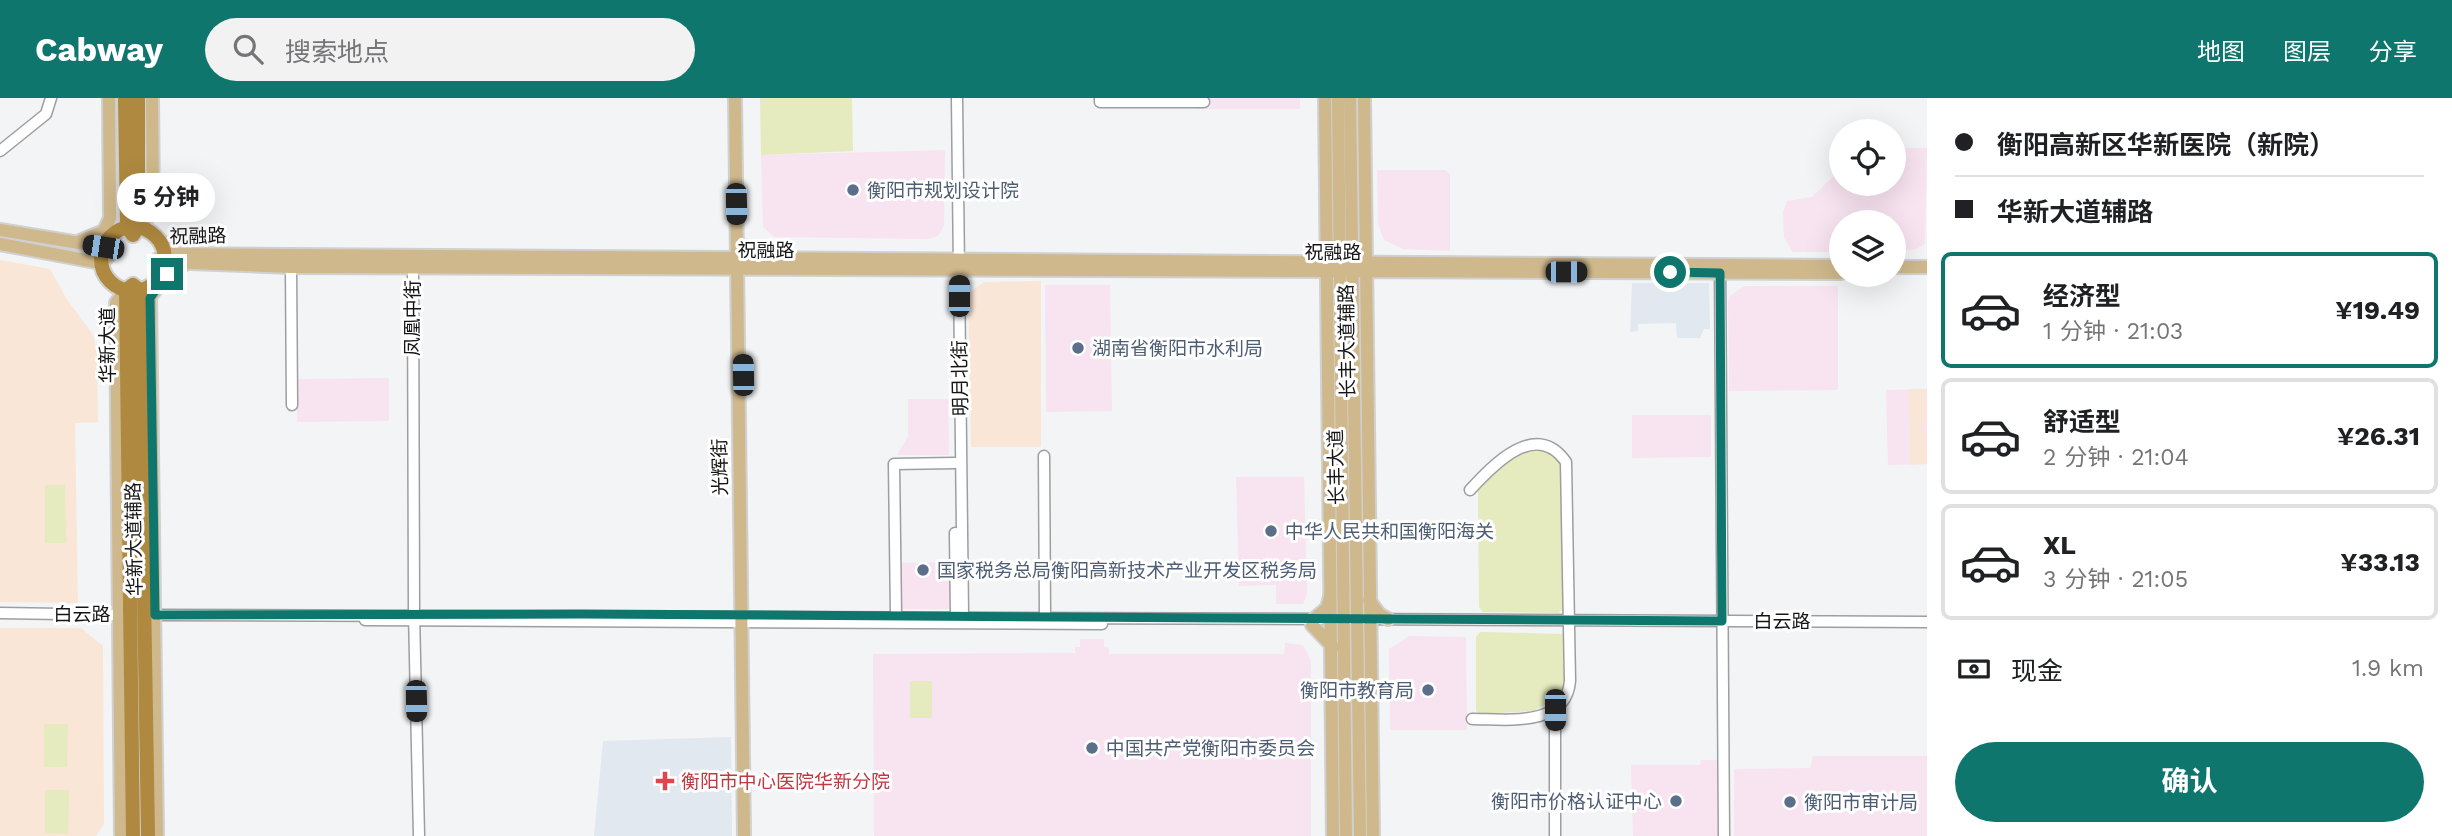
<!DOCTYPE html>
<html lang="zh">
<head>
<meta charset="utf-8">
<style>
	:root { --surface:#fff; --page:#f2f2f2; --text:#202124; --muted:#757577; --line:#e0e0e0; --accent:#0f766e }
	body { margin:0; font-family:"Work Sans","Noto Sans SC",sans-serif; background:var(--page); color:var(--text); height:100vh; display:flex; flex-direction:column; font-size:26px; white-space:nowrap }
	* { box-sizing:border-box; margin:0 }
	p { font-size:23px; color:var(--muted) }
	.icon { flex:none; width:38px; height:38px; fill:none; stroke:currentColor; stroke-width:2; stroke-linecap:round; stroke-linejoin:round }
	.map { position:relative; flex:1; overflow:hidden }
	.details { display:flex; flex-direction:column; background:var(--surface); width:525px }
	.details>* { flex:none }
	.top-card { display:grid; align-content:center; height:154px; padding:0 28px; background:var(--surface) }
	.tools { position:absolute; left:1829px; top:21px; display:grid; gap:14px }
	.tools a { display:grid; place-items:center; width:77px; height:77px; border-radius:50%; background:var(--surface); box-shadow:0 7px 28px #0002; font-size:35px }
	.end { position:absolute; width:32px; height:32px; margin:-16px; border:9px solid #0f766e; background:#fff; box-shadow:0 0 0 4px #fff }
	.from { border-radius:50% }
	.bubble { position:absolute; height:49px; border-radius:24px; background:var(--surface); box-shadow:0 7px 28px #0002; font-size:23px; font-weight:700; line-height:49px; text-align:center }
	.car { position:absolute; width:21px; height:42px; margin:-21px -10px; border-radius:9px; box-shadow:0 0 5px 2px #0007; background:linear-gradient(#222 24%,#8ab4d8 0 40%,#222 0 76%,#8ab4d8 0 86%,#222 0) }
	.top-card b { display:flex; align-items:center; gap:24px; height:66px; font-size:26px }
	.top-card b+b { border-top:2px solid var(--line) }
	.top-card i { width:18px; height:18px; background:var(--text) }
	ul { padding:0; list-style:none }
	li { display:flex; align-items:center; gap:21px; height:116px; margin:0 14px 10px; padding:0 14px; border:4px solid var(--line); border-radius:10px }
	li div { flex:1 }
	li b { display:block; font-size:26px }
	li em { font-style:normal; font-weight:700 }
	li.active { border-color:var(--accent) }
	li>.icon { width:63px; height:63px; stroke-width:1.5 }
	.pay { display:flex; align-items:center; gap:18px; height:77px; padding:0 28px; font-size:26px }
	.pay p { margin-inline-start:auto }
	.button { display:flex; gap:14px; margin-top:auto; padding:14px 28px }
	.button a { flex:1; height:80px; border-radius:42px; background:var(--accent); color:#fff; font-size:28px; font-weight:700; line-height:80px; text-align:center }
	header { display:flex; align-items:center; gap:42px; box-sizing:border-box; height:98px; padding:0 35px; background:var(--accent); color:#fff }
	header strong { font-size:33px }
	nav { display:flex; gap:38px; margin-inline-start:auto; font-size:24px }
	.search { width:490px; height:63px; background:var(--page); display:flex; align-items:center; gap:18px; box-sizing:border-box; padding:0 24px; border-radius:38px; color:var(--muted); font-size:26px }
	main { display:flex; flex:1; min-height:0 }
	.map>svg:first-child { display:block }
</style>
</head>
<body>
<header>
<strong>Cabway</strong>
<div class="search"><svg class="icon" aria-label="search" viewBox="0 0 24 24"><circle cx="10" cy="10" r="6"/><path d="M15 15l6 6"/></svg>搜索地点</div>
<nav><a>地图</a><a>图层</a><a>分享</a></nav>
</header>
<main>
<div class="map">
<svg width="1927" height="738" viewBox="0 0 1927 738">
	<rect width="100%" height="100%" fill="#f3f4f6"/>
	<g fill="#f8e3f1">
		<rect x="1194" y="0" width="106" height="11"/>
		<path d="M1894,50h33l-2,96 -9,5 -22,3v-30h-53v30h-48l-9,-14 -1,-26 4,-11 25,-4 29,-28v15h53z"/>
		<path d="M945,52l-1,76 -6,10 -10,3 -154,-2 -11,-10 -2,-72z"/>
		<path d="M1377,72h69l4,4v77l-47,-2 -19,-9 -6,-16z"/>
		<path d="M1045,187h65l2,126 -66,1z"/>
		<path d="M1744,188h94v104l-109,1 -1,-89 2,-6z"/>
		<path d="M389,280v43l-92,1v-43z"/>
		<path d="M1927,291v75l-39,1 -2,-75z"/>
		<path d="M908,301h40l1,56h-52l11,-18z"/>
		<path d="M1632,317h79v42l-79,1z"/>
		<path d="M1236,379h68l3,117 -4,10h-27v-19l-37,1z"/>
		<path d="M950,464l1,43 -3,4h-48l-1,-46z"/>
		<path d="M1409,538l57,1 1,93h-77l-1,-81z"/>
		<path d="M1080,541h24v8l5,1v6h175l1,-11 18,2 8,16v175h-437l-1,-182 202,-1v-6h5z"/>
		<path d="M1813,658h114v80h-193v-67l76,-1z"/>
		<path d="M1701,662h17l1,76h-86l-2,-71h69z"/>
	</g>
	<g fill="#e2e8f0">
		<path d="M1632,185h77l1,46h-6l-4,9h-23l-1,-15 -38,1v7l-8,1z"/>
		<path d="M731,639l1,99h-138l9,-95z"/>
	</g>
	<g fill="#f9e6d6">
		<path d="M0,162l50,9 16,29 27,37 4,18 1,69 -23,1 3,180 -78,-1z"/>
		<path d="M1041,183v166h-70l-3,-153 16,-12z"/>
		<path d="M1909,291h17v36h-4v5l4,1 1,33 -17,1z"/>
		<path d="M0,530h81l22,18 1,178 -8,12h-96z"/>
	</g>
	<g fill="#e5eabf">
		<path d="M760,0h92l1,53 -92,4z"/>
		<path d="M1527,351l25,4 10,11 2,145 -6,4 -75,-1 -4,-5 -1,-117 21,-25z"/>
		<path d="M45,387h20l1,58h-21z"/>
		<path d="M1480,534l84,2 1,46 -6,17 -26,14 -53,3 -4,-3v-74z"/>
		<rect x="910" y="583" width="22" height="37"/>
		<path d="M44,626h24l-1,43h-23z"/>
		<path d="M45,692h24l-1,44 -23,-1z"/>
	</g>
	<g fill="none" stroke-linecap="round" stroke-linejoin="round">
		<defs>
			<g id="minor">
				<path d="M957,0l6,518"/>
				<path d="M1100,0v4h104"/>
				<path d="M0,53l46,-37 5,-16"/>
				<path d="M413,165l1,350 5,223"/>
				<path d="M1720,168l4,570"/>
				<path d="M291,169l1,138"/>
				<path d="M1044,358l1,161"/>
				<path d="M1470,392c23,-25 66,-71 96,-28l4,219c-4,47 -65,38 -98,38"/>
				<path d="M955,435l1,83"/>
				<path d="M0,515l124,2"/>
				<path d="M150,517l1171,4"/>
				<path d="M896,518l-2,-152 61,-1"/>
				<path d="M1350,521l577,3"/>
				<path d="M365,522l737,4"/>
				<path d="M1555,738v-126"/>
			</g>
			<g id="major">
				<path d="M735,0l9,738"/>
				<path d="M1325,0l8,738"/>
				<path d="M1338,0l8,738"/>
				<path d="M1350,0l10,738"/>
				<path d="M1364,0l9,738"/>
				<path d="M138,129l11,-11 4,-13 -1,-105"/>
				<path d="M0,132l103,17 6,9 -8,7 -101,-19"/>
				<path d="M80,143l24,-10 6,-13 -1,-120"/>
				<path d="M1841,168l-1676,-12 -7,5 7,3 126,5 1550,6"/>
				<path d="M1894,169h33"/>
				<path d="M1369,502l10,14 9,5"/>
				<path d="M1314,521l13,-11 3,-11"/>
				<path d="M1312,527l21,22"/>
				<path d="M121,738l-5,-533 10,-13"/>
				<path d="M157,738l-7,-539 22,-29 12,-3"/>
			</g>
			<g id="highway">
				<path d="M125,0l2,129 6,8 5,-8v-129"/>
				<circle cx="133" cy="161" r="32"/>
				<path d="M133,738l-7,-546 7,-5 6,5 9,546"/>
			</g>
		</defs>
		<use href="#minor" stroke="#9d9e9f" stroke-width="13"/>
		<use href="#major" stroke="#d0d0d0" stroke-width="16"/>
		<use href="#highway" stroke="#d0d0d0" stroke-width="18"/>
		<use href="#minor" stroke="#fff" stroke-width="10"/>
		<use href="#major" stroke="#cfb88c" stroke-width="12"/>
		<use href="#highway" stroke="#af893f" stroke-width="14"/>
	</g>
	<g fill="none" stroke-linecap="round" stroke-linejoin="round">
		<path stroke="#0f766e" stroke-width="9" d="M167,176l-17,24 5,317 426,-1 1141,7 -2,-348 -50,-1"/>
	</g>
	<g fill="#5c6f8a" stroke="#fff" stroke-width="2.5">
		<circle cx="853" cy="92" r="7"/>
		<circle cx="1078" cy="250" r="7"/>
		<circle cx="1271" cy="433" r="7"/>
		<circle cx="923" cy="472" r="7"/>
		<circle cx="1428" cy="592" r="7"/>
		<circle cx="1092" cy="650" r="7"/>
		<circle cx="1676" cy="703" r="7"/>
		<circle cx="1790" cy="704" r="7"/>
	</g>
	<path fill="#e0444e" stroke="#fff" stroke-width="2.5" d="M661.5 672.5h7v7h7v7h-7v7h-7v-7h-7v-7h7z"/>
	<g text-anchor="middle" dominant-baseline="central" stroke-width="6" stroke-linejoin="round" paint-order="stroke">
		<g font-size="19" fill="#4e5e75" stroke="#fff" text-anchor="start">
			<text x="867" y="92">衡阳市规划设计院</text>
			<text x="1092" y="250">湖南省衡阳市水利局</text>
			<text x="1285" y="433">中华人民共和国衡阳海关</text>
			<text x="937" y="472">国家税务总局衡阳高新技术产业开发区税务局</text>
			<text x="1414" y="592" text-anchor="end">衡阳市教育局</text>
			<text x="1106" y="650">中国共产党衡阳市委员会</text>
			<text x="1662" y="703" text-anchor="end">衡阳市价格认证中心</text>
			<text x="1804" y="704">衡阳市审计局</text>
		</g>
		<g font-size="19" fill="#141415" stroke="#fff">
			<text transform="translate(198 138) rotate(-1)">祝融路</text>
			<text x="766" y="152">祝融路</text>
			<text x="1333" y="154">祝融路</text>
			<text transform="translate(412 220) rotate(-90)">凤凰中街</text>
			<text transform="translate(1347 243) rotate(-91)">长丰大道辅路</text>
			<text transform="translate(107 247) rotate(-90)">华新大道</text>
			<text transform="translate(960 280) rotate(-91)">明月北街</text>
			<text transform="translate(720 369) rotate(-91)">光辉街</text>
			<text transform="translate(1336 369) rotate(-91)">长丰大道</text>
			<text transform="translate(134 441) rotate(-91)">华新大道辅路</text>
			<text x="82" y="516">白云路</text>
			<text x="1782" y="523">白云路</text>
		</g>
		<g font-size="19" fill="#be3a42" stroke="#fff" text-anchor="start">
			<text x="681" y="683">衡阳市中心医院华新分院</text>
		</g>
	</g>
</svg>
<div class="tools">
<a><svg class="icon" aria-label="locate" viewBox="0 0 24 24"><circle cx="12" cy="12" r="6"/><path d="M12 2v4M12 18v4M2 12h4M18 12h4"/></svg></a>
<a><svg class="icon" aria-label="layers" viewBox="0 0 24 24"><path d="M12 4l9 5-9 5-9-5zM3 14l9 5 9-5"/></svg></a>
</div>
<i class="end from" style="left:1670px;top:174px"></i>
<i class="end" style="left:167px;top:176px"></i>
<div class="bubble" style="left:117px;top:75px;width:98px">5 分钟</div>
<i class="car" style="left:736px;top:106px;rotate:179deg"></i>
<i class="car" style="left:103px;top:149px;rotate:279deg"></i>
<i class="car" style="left:1566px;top:174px;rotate:90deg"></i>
<i class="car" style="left:959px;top:198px;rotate:0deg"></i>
<i class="car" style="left:743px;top:277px;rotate:359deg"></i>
<i class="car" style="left:416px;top:603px;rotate:179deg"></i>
<i class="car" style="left:1555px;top:612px;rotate:180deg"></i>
</div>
<section class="details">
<div class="top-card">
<b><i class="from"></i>衡阳高新区华新医院（新院）</b>
<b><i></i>华新大道辅路</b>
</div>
<ul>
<li class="active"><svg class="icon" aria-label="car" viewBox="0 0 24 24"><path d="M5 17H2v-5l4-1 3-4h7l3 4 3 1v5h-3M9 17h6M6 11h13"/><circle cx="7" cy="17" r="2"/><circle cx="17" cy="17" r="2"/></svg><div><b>经济型</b><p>1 分钟 · 21:03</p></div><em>¥19.49</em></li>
<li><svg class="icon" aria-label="car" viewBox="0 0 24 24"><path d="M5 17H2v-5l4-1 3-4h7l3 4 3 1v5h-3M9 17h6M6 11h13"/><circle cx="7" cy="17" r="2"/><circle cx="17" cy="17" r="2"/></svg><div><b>舒适型</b><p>2 分钟 · 21:04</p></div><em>¥26.31</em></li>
<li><svg class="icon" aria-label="car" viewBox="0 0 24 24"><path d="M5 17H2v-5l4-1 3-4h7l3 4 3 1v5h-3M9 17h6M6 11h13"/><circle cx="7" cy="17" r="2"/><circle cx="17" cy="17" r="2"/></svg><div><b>XL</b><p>3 分钟 · 21:05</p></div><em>¥33.13</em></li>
</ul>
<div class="pay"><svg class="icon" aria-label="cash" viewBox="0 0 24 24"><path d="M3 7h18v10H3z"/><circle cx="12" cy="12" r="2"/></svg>现金<p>1.9 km</p></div>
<div class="button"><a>确认</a></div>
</section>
</main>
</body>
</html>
